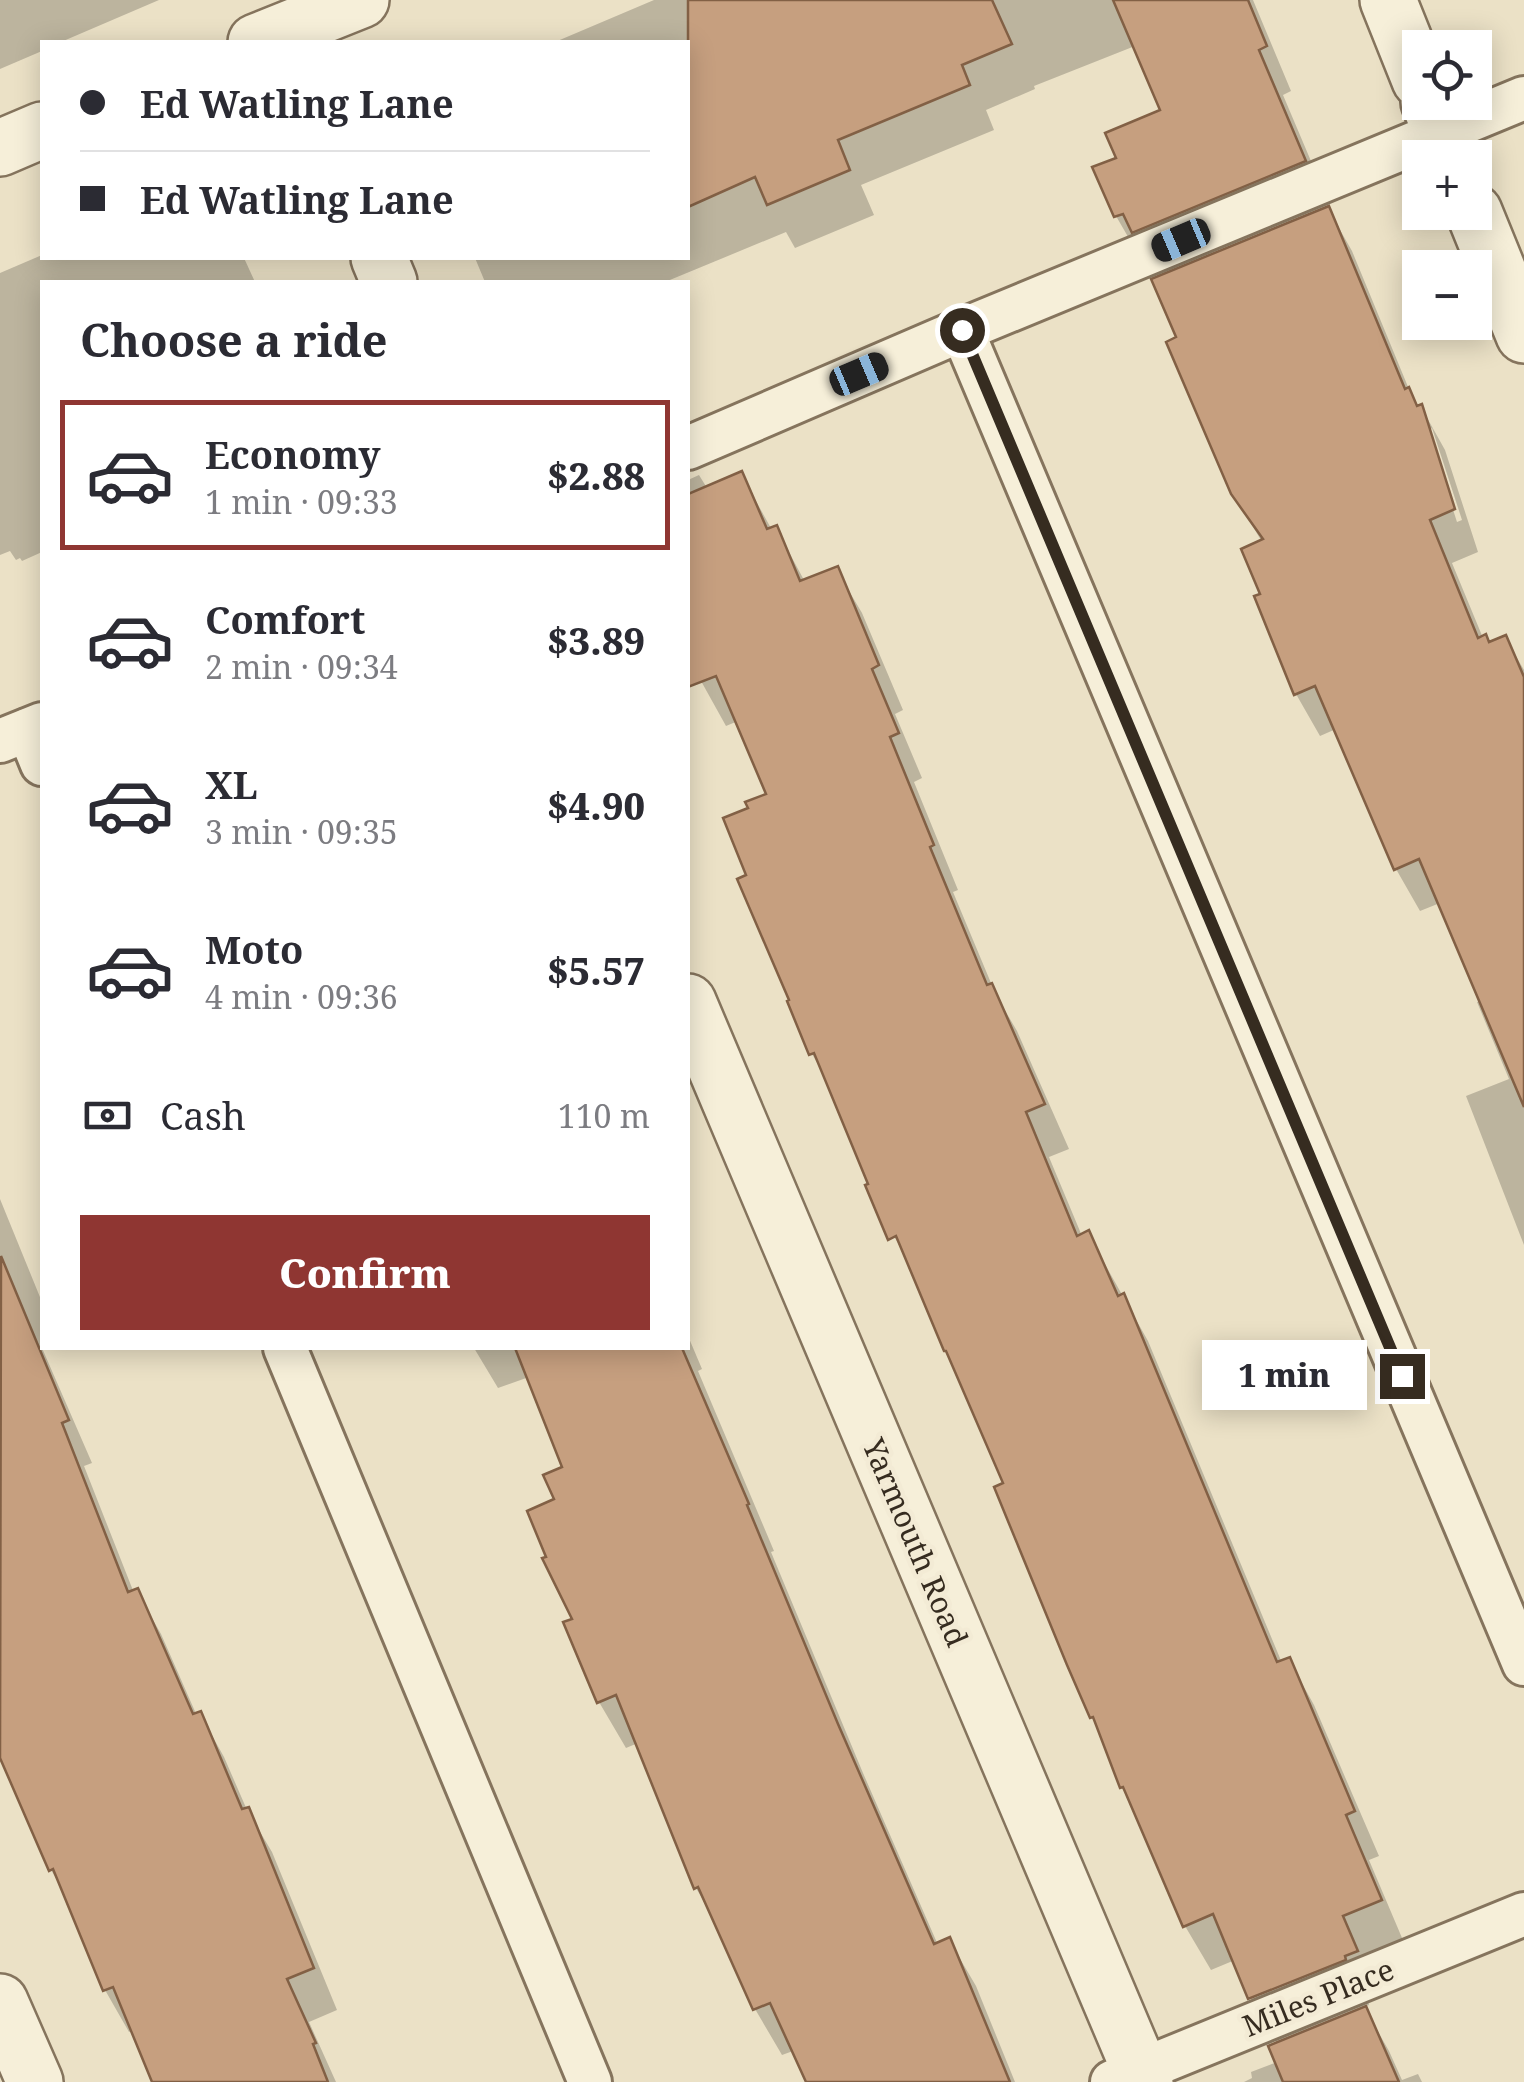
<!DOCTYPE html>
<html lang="en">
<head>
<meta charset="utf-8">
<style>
	:root { --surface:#fff; --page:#f2f2f3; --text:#2b2b33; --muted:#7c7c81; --line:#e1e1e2; --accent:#8f3632 }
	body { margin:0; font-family:"Noto Serif",serif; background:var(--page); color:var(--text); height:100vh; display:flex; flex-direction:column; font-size:38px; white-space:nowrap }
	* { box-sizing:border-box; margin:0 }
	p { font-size:32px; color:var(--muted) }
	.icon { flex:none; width:55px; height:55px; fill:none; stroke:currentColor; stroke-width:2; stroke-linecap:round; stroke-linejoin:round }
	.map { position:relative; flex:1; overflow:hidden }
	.side { position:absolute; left:40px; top:280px; width:650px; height:1070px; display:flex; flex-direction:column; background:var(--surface); border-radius:0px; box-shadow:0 5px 25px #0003 }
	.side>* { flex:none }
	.guide { position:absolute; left:40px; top:40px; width:650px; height:220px; border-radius:0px; box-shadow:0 5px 25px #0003; display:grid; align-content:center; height:220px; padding:0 40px; background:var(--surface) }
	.controls { position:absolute; left:1402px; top:30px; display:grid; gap:20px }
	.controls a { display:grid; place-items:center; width:90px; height:90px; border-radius:0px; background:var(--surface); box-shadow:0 5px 25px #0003; font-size:50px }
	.end { position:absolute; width:45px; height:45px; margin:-22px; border:12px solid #362c20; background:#fff; box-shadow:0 0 0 5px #fff }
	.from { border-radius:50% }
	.bubble { position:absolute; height:70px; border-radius:0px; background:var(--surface); box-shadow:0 5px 25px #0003; font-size:32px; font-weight:800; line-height:70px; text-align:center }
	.car { position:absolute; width:30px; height:60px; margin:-30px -15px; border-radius:12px; box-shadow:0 0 8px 2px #0007; background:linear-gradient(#222 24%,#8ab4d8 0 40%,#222 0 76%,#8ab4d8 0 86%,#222 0) }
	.guide b { display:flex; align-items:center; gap:35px; height:95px; font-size:38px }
	.guide b+b { border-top:2px solid var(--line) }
	.guide i { width:25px; height:25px; background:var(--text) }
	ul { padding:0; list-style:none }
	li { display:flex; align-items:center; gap:30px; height:150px; margin:0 20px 15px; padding:0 20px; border:5px solid transparent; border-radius:0px }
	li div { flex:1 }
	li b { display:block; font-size:38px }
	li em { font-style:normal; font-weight:800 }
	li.current { border-color:var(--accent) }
	li>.icon { width:90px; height:90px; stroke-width:1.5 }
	h2 { padding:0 40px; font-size:45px; line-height:120px }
	.pay { display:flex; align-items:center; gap:25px; height:110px; padding:0 40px; font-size:38px }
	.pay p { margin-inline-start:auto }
	.primary-button { display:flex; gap:20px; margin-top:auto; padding:20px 40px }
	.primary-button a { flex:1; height:115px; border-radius:0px; background:var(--accent); color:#fff; font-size:40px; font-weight:800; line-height:115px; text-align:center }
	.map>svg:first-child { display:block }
</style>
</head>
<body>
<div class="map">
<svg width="1524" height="2082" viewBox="0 0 1524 2082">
	<rect width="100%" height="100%" fill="#ebe1c6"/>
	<g fill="#0003" fill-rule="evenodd">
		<path d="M0,0h159l-98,42h-19v9l-42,18z"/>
		<path d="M654,0h599l38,91 -8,4 47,111 -3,1 25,44 61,148 6,9 2,-1 24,43 33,102 -26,11 31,75 6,7 16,-7 19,32v575l-58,-149 43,-17 -32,-77 4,-1 -41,-98 -20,8 -24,-42 -60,-140 -16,7 -24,-42 -32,-99 -2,-53 -29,-49 -73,-215 -11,-20 -7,3 -26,-45 -21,-47 25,-10 43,-47 -28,-66 -101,40 1,3 -49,21 8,20 -133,55 13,30 -79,33 -9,-16 -121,50h-180l-10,-24h213v-216h-133zM1432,428l30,92 -5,2 -29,-90z"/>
		<path d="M42,255v3h202l11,24h-213v270l-20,9 -2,-3 -4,2 -6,-9 -10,4v-282z"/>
		<path d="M741,474l31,56 4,-2 29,54 31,-13 26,44 41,97 -8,4 27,64 -8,4 44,108 -5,2 43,103 21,36 52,118 -20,8 33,79 6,-2 60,107 134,322 7,-3 25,45 65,151 -10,4 36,85 -38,16 14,35 -13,5 1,4 -5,2 25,44 13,29 16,-6 4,8h-178l8,-4 -1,-6 26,-10v-18l-26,-46 -16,-38 -24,10 -26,-44 -50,-117 -13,-22 -20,-54 -10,-16 -85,-232 -95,-217 -22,-39 -60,-144 -18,-31 -22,-51 -40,-126 2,-68 18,-14 -32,-74 -12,5 -30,-54 -8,4v-196l11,-5 8,13z"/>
		<path d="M0,1199l42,103v46l50,115 -8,3 50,127 3,-1 24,42 36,82 3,-2 24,43 23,53 25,42 65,158 -28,12 27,60h-181l-21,-52 -5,2 -24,-42 -39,-95 -15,-25 -51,-117z"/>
		<path d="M688,1336l14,33 -4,2 76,180 -3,1 92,221 75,172 11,-5 27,46 39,96h-206l-16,-31 -11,4 -27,-46 -33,-76 -26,-45 -58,-145 -12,5 -27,-46 -23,-82 -26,-62 7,-58 8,-32 -36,-91 -31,11 -24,-40h214z"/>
	</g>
	<g fill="#c69f7f" stroke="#826045" stroke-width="2.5">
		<path d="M688,0h304l20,44 -50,21 8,20 -132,55 12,30 -83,35 -12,-28 -67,30z"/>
		<path d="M1113,0h135l19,46 -8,4 47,111 -174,72 -9,-19 -9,3 -22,-50 24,-9 -11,-25 55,-23z"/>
		<path d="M1329,206l76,183 4,-2 8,19 5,-2 33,105 -25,11 48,118 8,-4 3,8 17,-7 18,42v430l-105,-248 -25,11 -79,-184 -21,9 -40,-99 6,-2 -19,-45 22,-10 -32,-45 -65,-152 10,-5 -25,-58z"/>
		<path d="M742,471l25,58 10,-4 23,56 38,-15 41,99 -7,4 27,64 -9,4 44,108 -4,2 57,138 5,-2 53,121 -19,8 51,124 12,-6 29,66 6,-3 153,369 13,-5 65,154 -9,4 36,85 -39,16 15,35 -13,5 1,4 -98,39 -35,-85 -30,13 -60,-140 -3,1 -27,-71 -3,1 -23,-53 -73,-178 9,-4 -57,-132h-2l-48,-115 -8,4 -23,-55 3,-1 -54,-131 -5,2 -22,-54 2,-1 -52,-121 9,-4 -23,-57 25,-10 -3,-6 21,-8 -50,-118 -28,11v-193z"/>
		<path d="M1,1256l68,164 -7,3 66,169 10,-4 55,126 8,-3 41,98 7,-2 65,161 -27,11 29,64 -3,1 15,38h-176l-39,-95 -10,4 -50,-122 -4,2 -49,-113z"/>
		<path d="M515,1348h167l67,156 -2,1 91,219 96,220 16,-7 60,145h-204l-36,-79 -17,7 -55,-123 -4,2 -78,-194 -19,8 -34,-81 9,-3 -30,-61 4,-1 -19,-46 27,-12 -11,-24 19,-8z"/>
		<path d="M1366,2006l33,76h-116l-15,-36z"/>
	</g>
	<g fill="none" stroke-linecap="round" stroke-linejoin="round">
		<defs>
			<g id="service">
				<path d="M962,330l562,1334"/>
				<path d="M688,448l274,-118 562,-232"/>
				<path d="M28,730l14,34"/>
				<path d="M0,741l42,-17"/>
				<path d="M285,1348l305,734"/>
				<path d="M1112,2082l412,-168"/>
			</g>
			<g id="minor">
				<path d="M1388,0l32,80"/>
				<path d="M256,42l105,-42"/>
				<path d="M1429,102l23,56"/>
				<path d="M0,148l42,-18"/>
				<path d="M1474,212l50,123"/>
				<path d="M379,258l10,24"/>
				<path d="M688,1002l457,1080"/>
				<path d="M0,2002l35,80"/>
			</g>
		</defs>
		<use href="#service" stroke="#85745d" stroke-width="48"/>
		<use href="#minor" stroke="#85745d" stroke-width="60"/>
		<use href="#service" stroke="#f6efd9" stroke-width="42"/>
		<use href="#minor" stroke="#f6efd9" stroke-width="55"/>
	</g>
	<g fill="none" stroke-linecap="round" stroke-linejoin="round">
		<path stroke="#362c20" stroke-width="12" d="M962,330l440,1046"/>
	</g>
	<g text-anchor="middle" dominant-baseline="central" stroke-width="9" stroke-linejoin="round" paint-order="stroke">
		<g font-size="30" fill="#362c20" stroke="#f3ebd5">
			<text transform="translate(916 1542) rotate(67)">Yarmouth Road</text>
			<text transform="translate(1318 1997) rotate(-22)">Miles Place</text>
		</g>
	</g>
</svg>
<div class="controls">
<a><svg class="icon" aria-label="locate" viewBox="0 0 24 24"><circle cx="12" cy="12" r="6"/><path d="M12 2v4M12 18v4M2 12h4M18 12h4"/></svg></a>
<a>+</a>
<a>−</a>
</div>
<i class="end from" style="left:962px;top:330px"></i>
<i class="end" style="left:1402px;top:1376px"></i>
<div class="bubble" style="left:1202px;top:1340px;width:165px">1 min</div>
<i class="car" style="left:1181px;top:240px;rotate:247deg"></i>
<i class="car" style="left:859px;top:374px;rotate:67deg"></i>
<div class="guide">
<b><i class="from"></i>Ed Watling Lane</b>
<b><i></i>Ed Watling Lane</b>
</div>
<section class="side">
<h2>Choose a ride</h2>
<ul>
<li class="current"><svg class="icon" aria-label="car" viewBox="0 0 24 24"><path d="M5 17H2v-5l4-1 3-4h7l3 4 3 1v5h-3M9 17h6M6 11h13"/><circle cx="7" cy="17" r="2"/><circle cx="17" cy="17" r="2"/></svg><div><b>Economy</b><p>1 min · 09:33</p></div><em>$2.88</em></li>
<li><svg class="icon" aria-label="car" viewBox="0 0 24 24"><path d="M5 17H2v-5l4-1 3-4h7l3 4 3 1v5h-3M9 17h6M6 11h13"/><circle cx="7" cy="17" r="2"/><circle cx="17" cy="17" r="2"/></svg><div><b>Comfort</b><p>2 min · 09:34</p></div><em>$3.89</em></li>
<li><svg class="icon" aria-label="car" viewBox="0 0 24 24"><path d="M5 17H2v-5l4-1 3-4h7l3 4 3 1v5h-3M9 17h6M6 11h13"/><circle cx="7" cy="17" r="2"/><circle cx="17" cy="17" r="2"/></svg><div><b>XL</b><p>3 min · 09:35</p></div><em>$4.90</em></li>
<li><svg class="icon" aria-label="car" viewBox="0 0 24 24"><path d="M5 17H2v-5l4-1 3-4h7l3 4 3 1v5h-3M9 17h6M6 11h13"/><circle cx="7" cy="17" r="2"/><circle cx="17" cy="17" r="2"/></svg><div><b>Moto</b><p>4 min · 09:36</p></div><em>$5.57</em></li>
</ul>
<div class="pay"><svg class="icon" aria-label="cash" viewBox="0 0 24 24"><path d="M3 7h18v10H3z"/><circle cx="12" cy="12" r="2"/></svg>Cash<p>110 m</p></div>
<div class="primary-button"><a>Confirm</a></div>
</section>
</div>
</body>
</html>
